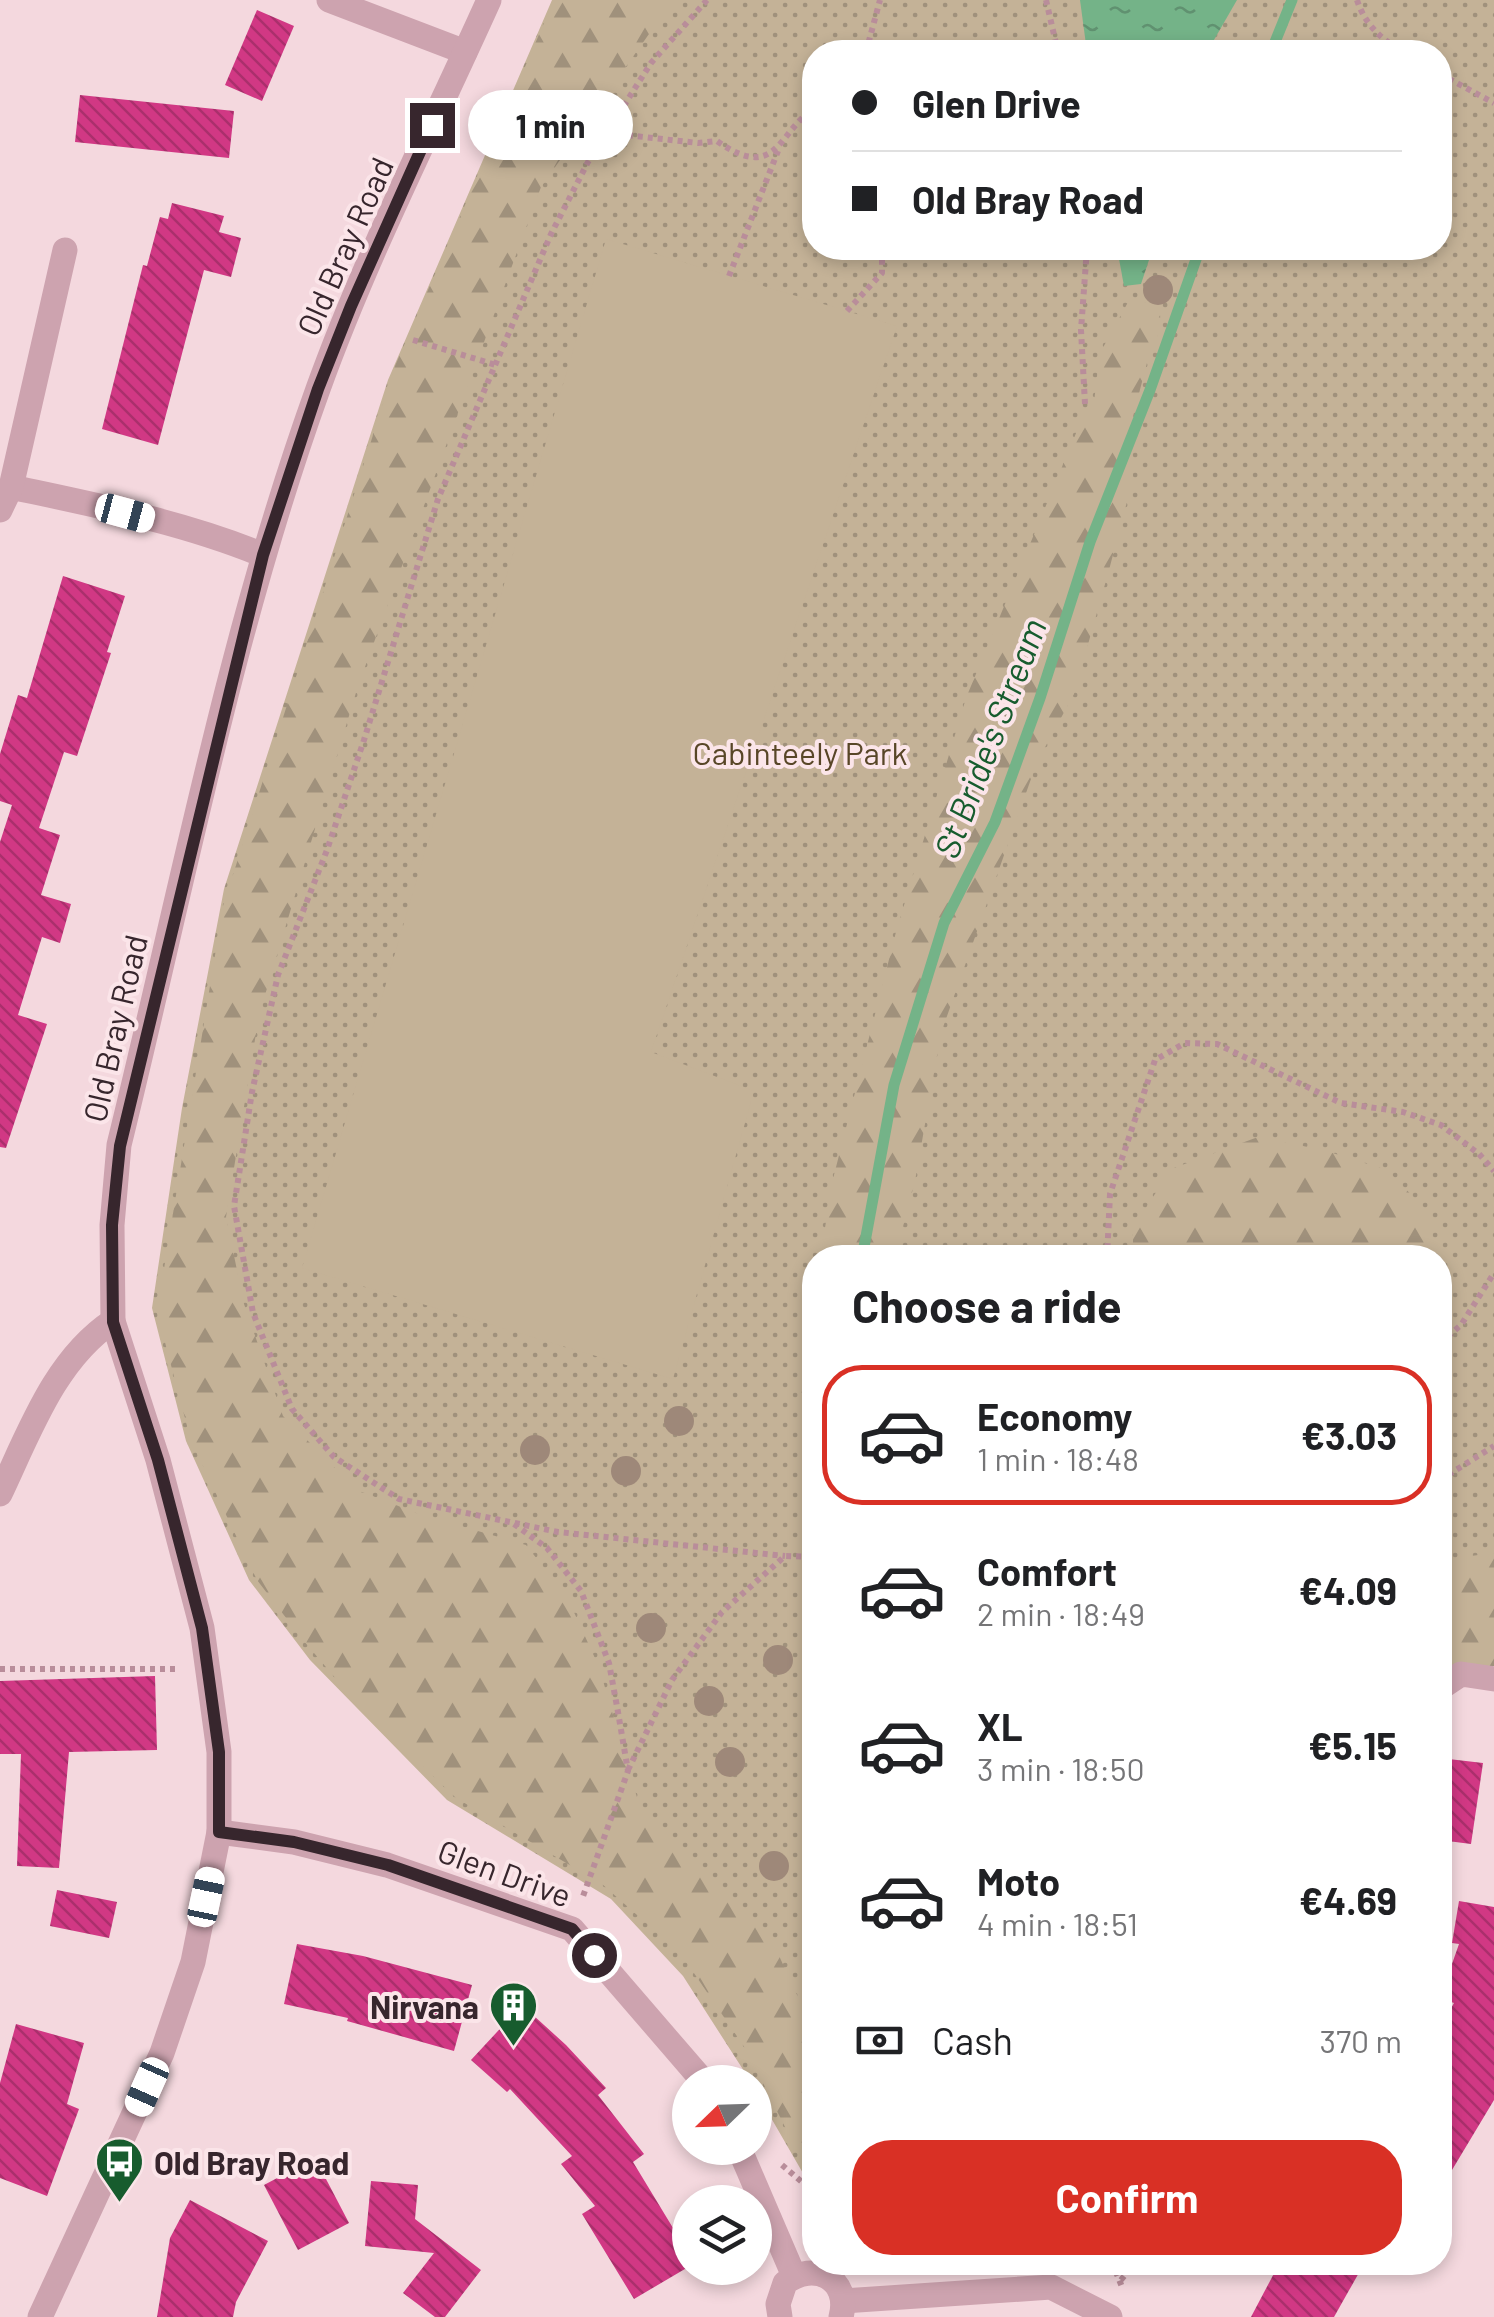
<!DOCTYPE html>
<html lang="en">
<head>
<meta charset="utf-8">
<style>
	:root { --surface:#fff; --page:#f6f6f6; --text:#202124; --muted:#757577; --line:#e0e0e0; --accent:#d93025 }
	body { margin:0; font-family:Barlow,sans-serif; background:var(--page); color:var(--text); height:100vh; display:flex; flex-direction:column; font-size:38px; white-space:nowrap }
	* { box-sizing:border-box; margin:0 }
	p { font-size:32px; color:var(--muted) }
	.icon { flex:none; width:55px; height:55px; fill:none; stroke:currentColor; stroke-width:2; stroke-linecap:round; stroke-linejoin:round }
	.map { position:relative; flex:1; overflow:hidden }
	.sheet { position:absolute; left:802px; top:1245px; width:650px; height:1030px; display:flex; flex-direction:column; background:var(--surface); border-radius:40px; box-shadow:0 5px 15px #0003 }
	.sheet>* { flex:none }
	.guide { position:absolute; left:802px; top:40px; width:650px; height:220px; border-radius:40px; box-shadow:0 5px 15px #0003; display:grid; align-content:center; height:220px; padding:0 50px; background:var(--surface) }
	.needle { width:65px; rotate:247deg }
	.controls { position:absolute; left:672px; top:2065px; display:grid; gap:20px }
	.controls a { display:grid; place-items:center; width:100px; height:100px; border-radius:50%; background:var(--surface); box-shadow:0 5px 15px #0003; font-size:50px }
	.end { position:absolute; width:45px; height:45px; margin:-22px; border:12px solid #37262d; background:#fff; box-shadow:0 0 0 5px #fff }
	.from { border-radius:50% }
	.bubble { position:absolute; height:70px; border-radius:35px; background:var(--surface); box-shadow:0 5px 15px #0003; font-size:32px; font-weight:700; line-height:70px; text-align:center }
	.car { position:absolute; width:30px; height:60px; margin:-30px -15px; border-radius:12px; box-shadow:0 0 8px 2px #0007; background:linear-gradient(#fff 24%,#345 0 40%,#fff 0 76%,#345 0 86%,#fff 0) }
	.guide b { display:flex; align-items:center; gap:35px; height:95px; font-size:38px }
	.guide b+b { border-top:2px solid var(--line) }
	.guide i { width:25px; height:25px; background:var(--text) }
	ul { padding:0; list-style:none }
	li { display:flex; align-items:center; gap:30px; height:140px; margin:0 20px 15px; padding:0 30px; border:5px solid transparent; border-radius:40px }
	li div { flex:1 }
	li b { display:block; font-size:38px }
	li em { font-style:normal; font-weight:700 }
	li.on { border-color:var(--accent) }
	li>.icon { width:90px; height:90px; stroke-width:1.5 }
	h2 { padding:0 50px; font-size:45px; line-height:120px }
	.pay { display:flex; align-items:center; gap:25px; height:110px; padding:0 50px; font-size:38px }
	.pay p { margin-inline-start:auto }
	.cta { display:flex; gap:20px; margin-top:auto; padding:20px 50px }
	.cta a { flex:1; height:115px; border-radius:40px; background:var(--accent); color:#fff; font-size:40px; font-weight:700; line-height:115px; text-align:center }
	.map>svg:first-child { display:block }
</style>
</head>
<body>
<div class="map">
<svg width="1494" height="2317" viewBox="0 0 1494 2317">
	<defs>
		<pattern id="green-dots" width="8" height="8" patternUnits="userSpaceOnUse" patternTransform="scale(2.5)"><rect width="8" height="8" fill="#c4b297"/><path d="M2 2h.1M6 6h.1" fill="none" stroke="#a0917c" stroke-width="1.8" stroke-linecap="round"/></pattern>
		<pattern id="forest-firs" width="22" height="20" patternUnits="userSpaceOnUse" patternTransform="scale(2.5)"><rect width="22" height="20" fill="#c4b297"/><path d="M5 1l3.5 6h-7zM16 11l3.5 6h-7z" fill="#a0917c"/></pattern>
		<pattern id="water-ripples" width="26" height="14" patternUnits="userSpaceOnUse" patternTransform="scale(2.5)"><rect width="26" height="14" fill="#74b388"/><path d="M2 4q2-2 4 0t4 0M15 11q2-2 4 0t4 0" fill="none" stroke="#609170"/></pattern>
		<pattern id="building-back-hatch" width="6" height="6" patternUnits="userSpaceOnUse" patternTransform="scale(2.5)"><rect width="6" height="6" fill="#d13884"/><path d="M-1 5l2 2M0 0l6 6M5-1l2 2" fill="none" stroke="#aa2f6c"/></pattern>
	</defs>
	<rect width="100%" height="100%" fill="#f4d8de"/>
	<path fill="url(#green-dots)" fill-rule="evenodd" d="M552,0h942v1666l-54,5v-413h-625v924l-11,-7 -49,-85v-8h-4l-68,-106 -72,-77 -164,-99 -137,-140 -61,-80 -63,-139 -34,-133 30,-200 42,-219 164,-509zM815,52h625v196h-625z"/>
	<g fill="url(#forest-firs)">
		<path d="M554,0h119l-132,187 -79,215 -104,284 -99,329 -33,202 18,87 39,112 74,74 62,24 107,31 41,52 32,70 44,151 126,116 46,100v143l-7,-4 -61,-122 -66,-97 -79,-70 -146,-86 -97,-92 -56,-66 -46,-60 -66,-139 -34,-129 66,-406 172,-540z"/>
		<path d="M1159,301l2,27 -13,31 -17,65 2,55 -24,91 -35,124 -37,68 -96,271 -26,148 -20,76h-75l14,-82 62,-243 70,-234 113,-272 14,-16 7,-57 27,-49z"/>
		<path d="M1258,1137l65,13 64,20 47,48 -4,39h-297v-29l38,-59z"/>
		<path d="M815,1286v205l-11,-11 -5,-97z"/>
		<path d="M1494,1553v113l-54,5v-111z"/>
	</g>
	<path fill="#c4b297" d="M606,239l291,87 -246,726 103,39 -81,288 -371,-111z"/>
	<g fill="url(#water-ripples)">
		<path d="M1080,0h157l-30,52h-120z"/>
		<path d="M1117,248h36l-12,36 -17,2z"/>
	</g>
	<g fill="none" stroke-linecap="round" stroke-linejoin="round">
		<g stroke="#74b388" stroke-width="11">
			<path d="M1271,52l21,-52"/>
			<path d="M862,1258l32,-173 50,-162 51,-101 45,-124 50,-156 60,-152 50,-142"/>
		</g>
	</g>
	<g fill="url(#building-back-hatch)">
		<path d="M257,10l37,16 -32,75 -37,-16z"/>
		<path d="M80,95l154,16 -5,47 -154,-16z"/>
		<path d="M172,203l52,13 -5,16 22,6 -10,39 -27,-7 -46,175 -56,-16 41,-164 4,1 13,-49 8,2z"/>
		<path d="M63,576l62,20 -18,56 4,1 -34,103 -13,-4 -25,76 21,7 -19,60 30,9 -11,39 -18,-6 -24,78 29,9 -41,124 -6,-1v-305l12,-37 -12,-4v-47l18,-59 9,3z"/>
		<path d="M155,1676l2,74 -88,2 -10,116 -42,-2 4,-112h-21v-73z"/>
		<path d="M1440,1758l43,5 -12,81 -31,-4z"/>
		<path d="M57,1890l60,12 -8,36 -59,-12z"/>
		<path d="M1459,1901l35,6v193l-54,90v-162l14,-25 -14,-5 19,-54 -7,-1z"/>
		<path d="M297,1944l66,12 109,29 -18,66 -107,-30 1,-3 -64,-14z"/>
		<path d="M522,2005l44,40 40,43 -8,7 46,59 -11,8 57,94v10l-56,33 -52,-85 13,-8 -34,-42 11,-8 -62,-67 -3,3 -36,-32z"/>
		<path d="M16,2024l68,19 -17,61 12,5 -32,87 -47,-18v-95z"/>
		<path d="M315,2158l34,65 -51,27 -34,-65z"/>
		<path d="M371,2181l47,4 -3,34 66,51 -36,47h-10l-32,-24 31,-40 -69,-7z"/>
		<path d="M190,2200l78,41 -32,61 -3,15h-76l13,-79z"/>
		<path d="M1280,2262h85l-31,55h-83z"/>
	</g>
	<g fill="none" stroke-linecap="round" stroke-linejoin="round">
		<g stroke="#b98d9a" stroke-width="6" stroke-dasharray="5 5" stroke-linecap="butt">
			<path d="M707,0l-56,63 -63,99 -37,72 -113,265 -74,241 -37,110 -49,125 -26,117 -18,114 19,107 39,96 42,48 65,42 159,33 227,24"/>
			<path d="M1046,0l12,52"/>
			<path d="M1357,0c8,25 25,40 47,52"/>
			<path d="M866,52l14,-52"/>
			<path d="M1440,74l54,29"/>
			<path d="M608,133l90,10 19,-2c62,44 62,-14 98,-32"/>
			<path d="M729,276l49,-125"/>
			<path d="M847,311l35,-38v-25"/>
			<path d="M413,340l83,25"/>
			<path d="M1085,404l-4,-74 6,-82"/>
			<path d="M1107,1258l3,-64 45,-134 30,-17 32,1 124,59 62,9 38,13 38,29 15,17"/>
			<path d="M1440,1343l21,-18 33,-52"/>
			<path d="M1440,1480l54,-34"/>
			<path d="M514,1524l33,24 34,43 28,72 9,49 10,59 -46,128"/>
			<path d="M0,1669h179"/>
			<path d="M628,1770l44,-90 50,-68 63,-56 30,1"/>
			<path d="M782,2165l33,28"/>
			<path d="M1112,2262l10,25"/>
			<path d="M1121,2280l14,-18"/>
		</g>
		<g stroke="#cda3af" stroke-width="25">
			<path d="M329,0l136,52"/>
			<path d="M11,487c84,18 172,35 252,68"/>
			<path d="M0,510l11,-23 54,-237"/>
			<path d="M0,1494c29,-61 55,-135 113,-173"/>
			<path d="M1440,1688l21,-14 33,5"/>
			<path d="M219,1832l75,10 93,23 185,64 132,153"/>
			<path d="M739,2148l55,128"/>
			<path d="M843,2301l208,-14 59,30"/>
			<path d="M40,2317l122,-264 31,-91 26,-130v-80l-17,-124 -44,-168 -45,-139 -1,-96 7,-80c62,-251 111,-512 199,-756 48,-133 113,-260 171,-389"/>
			<path d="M780,2317l-2,-13 7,-21c29,-23 66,-4 56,34"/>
		</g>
	</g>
	<g fill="#9e8879">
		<circle cx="1158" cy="290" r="15"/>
		<circle cx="679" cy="1421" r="15"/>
		<circle cx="535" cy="1450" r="15"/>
		<circle cx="626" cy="1471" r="15"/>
		<circle cx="651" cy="1628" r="15"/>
		<circle cx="778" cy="1660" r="15"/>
		<circle cx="709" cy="1701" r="15"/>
		<circle cx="730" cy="1762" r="15"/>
		<circle cx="774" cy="1866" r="15"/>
	</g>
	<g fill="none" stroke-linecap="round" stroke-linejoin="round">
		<path stroke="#37262d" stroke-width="12" d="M432,125l-81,181 -33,83 -55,166 -143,591 -8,79 1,97 45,138 44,168 17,124v80l75,10 94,23 184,64 22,26"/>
	</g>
	<defs>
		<symbol id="building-pin" viewBox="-11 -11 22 30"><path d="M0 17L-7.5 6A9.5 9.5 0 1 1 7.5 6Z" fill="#175c2e" stroke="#fbe5e9"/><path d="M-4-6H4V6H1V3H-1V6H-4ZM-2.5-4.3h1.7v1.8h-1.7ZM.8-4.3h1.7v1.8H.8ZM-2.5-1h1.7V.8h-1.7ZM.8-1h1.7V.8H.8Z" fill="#fff"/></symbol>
		<symbol id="bus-pin" viewBox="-11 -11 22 30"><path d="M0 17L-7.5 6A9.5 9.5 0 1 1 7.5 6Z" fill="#175c2e" stroke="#fbe5e9"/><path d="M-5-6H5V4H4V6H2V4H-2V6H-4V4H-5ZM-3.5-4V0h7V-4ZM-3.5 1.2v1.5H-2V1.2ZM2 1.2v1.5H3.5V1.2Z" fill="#fff"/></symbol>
	</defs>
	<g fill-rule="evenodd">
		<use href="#building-pin" x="486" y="1978" width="55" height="75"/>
		<use href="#bus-pin" x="92" y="2134" width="55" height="75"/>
	</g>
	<g text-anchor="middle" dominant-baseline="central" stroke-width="8" stroke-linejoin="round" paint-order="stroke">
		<g font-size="32" fill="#37262d" stroke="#fbe5e9">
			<text transform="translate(344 246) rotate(-66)">Old Bray Road</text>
			<text transform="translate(114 1028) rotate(-77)">Old Bray Road</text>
			<text transform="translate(505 1872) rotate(20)">Glen Drive</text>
		</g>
		<g font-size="32" fill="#584627" stroke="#fbe5e9">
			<text x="800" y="752">Cabinteely Park</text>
		</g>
		<g font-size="32" font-weight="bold" fill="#37262d" stroke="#fbe5e9" text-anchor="end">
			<text x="479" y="2006">Nirvana</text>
			<text x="154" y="2162" text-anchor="start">Old Bray Road</text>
		</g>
		<g font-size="35" font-style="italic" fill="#175c2e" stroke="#fbe5e9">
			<text transform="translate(989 738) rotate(-69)">St Bride's Stream</text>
		</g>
	</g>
</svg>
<div class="controls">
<a><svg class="needle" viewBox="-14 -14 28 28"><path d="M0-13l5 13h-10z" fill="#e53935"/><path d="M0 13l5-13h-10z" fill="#757577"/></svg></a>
<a><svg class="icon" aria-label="layers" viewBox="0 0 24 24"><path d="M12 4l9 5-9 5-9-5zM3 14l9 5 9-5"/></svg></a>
</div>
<i class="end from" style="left:594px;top:1955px"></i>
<i class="end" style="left:432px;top:125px"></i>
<div class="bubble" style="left:468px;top:90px;width:165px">1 min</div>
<i class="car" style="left:125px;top:513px;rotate:105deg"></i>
<i class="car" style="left:206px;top:1897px;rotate:12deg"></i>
<i class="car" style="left:147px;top:2087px;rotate:204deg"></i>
<div class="guide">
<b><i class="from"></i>Glen Drive</b>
<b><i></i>Old Bray Road</b>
</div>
<section class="sheet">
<h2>Choose a ride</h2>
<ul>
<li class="on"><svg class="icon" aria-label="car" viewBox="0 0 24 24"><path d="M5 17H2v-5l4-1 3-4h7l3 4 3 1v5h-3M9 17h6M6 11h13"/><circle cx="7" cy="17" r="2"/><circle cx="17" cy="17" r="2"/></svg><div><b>Economy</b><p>1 min · 18:48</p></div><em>€3.03</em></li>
<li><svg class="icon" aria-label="car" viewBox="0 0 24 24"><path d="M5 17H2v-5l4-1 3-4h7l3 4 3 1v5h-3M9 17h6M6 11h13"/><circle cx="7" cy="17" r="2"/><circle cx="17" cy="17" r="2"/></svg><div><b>Comfort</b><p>2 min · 18:49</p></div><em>€4.09</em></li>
<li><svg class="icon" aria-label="car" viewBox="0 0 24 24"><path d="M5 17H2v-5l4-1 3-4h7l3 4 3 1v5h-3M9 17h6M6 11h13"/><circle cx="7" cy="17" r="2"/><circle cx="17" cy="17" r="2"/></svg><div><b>XL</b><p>3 min · 18:50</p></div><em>€5.15</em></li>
<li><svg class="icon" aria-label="car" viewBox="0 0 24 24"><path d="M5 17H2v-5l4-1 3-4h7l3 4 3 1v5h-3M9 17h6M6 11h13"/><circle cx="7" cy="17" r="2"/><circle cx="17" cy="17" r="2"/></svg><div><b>Moto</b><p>4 min · 18:51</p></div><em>€4.69</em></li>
</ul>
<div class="pay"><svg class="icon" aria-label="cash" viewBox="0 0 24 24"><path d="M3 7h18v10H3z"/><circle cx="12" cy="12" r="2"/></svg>Cash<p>370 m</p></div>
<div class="cta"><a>Confirm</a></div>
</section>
</div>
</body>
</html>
